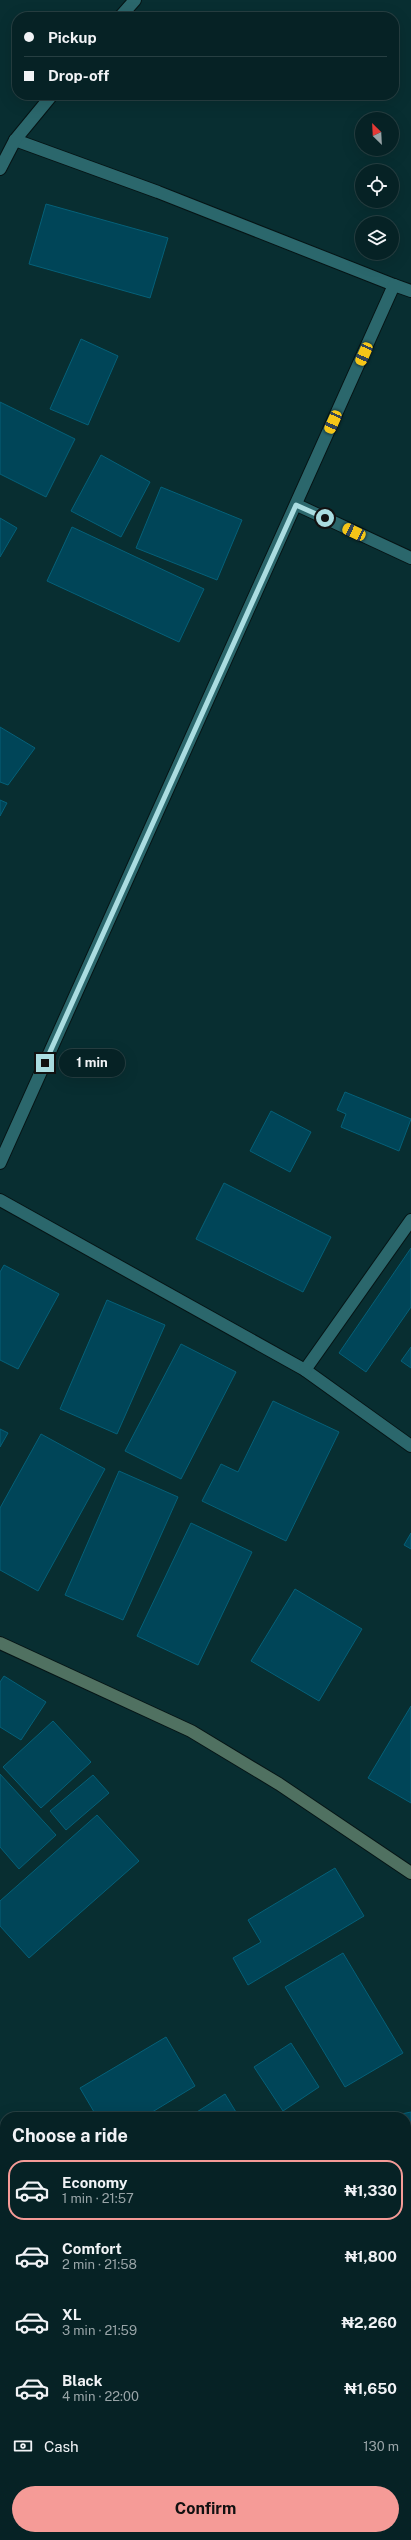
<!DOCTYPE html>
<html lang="en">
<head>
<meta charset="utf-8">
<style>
	:root { --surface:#062225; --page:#142f32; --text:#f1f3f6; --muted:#98a4a7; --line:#273f42; --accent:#f59b97 }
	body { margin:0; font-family:"Public Sans",sans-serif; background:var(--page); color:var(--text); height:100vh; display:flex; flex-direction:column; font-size:15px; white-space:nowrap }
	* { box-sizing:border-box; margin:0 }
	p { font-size:13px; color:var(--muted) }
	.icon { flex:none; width:22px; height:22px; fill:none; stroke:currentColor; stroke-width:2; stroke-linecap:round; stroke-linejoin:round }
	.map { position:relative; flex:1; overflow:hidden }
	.side { position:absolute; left:0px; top:2112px; width:411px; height:428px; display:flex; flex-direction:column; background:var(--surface); border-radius:16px 16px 0 0; box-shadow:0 4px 16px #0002,0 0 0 1px var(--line) }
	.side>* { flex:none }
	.hud { position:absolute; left:12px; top:12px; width:387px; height:88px; border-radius:16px; box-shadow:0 4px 16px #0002,0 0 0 1px var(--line); display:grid; align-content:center; height:88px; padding:0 12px; background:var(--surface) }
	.needle { width:26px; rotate:336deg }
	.tools { position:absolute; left:355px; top:112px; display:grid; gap:8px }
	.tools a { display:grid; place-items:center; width:44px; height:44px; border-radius:50%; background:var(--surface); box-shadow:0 4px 16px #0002,0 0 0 1px var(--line); font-size:20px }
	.end { position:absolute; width:18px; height:18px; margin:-9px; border:5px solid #abdde1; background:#111; box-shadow:0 0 0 2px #111 }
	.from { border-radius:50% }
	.bubble { position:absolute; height:28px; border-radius:14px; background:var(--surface); box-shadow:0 4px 16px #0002,0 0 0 1px var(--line); font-size:13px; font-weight:700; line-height:28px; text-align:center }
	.car { position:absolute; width:12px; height:24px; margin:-12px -6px; border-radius:5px; box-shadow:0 0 3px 1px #0007; background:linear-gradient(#f5c518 24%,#345 0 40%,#f5c518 0 76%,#345 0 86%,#f5c518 0) }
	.hud b { display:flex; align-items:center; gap:14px; height:38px; font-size:15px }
	.hud b+b { border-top:1px solid var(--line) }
	.hud i { width:10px; height:10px; background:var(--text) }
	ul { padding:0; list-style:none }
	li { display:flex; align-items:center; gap:12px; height:60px; margin:0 8px 6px; padding:0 4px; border:2px solid transparent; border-radius:16px }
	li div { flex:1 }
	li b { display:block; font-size:15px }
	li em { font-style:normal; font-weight:700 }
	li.current { border-color:var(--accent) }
	li>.icon { width:36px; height:36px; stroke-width:1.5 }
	h2 { padding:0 12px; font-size:18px; line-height:48px }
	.pay { display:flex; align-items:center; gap:10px; height:44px; padding:0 12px; font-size:15px }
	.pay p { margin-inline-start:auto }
	.primary-button { display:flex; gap:8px; margin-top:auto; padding:8px 12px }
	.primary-button a { flex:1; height:46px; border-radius:24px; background:var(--accent); color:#111; font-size:16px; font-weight:700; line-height:46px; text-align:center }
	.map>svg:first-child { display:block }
</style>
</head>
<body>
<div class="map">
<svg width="411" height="2540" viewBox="0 0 411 2540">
	<rect width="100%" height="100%" fill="#082e31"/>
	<g fill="#004558" stroke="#056078">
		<path d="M46,204l122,34 -18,60 -121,-34z"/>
		<path d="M81,339l37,17 -30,69 -38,-16z"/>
		<path d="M0,402l75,37 -29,58 -46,-23z"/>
		<path d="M101,455l49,27 -29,55 -50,-26z"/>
		<path d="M161,487l81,33 -25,60 -81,-32z"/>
		<path d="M0,518l17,10 -17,29z"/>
		<path d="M72,527l132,62 -25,53 -132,-61z"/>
		<path d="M0,727l35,21 -27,37 -8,-3z"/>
		<path d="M0,800l7,3 -7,13z"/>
		<path d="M345,1092l66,27 -12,32 -58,-24 5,-13 -9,-4z"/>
		<path d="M271,1111l40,21 -21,40 -40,-21z"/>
		<path d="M224,1183l107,54 -28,55 -107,-53z"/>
		<path d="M411,1248v59l-45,65 -27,-19z"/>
		<path d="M4,1265l55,29 -41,75 -18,-9v-88z"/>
		<path d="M107,1300l58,25 -48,109 -57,-25z"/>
		<path d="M181,1344l55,28 -55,107 -56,-28z"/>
		<path d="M411,1347v21l-10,-7z"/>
		<path d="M273,1401l66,31 -53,109 -84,-40 19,-37 17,8z"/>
		<path d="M0,1429l8,4 -8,14z"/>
		<path d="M41,1434l64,35 -67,122 -38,-21v-62z"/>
		<path d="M119,1471l59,26 -55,123 -58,-25z"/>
		<path d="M191,1523l61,29 -54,113 -61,-29z"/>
		<path d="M411,1533v16l-7,-4z"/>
		<path d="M295,1589l67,40 -43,72 -68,-40z"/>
		<path d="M4,1676l42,26 -25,38 -21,-13v-45z"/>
		<path d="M411,1706v97l-43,-25z"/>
		<path d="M53,1721l38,41 -50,46 -38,-41z"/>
		<path d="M0,1774l56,61 -37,34 -19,-22z"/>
		<path d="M93,1775l16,18 -43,37 -16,-19z"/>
		<path d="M97,1815l42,46 -110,97 -29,-32v-25z"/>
		<path d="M335,1868l29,48 -116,69 -15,-27 28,-16 -13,-22z"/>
		<path d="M343,1953l60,100 -58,34 -60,-100z"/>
		<path d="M166,2037l29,49 -51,31h-47l-17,-29z"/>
		<path d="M291,2043l28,44 -36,24 -29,-44z"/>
		<path d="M225,2094l14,23h-50z"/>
		<path d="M411,2112v182l-5,1v-178h-19z"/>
		<path d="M5,2127v109l-5,2v-109z"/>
		<path d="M5,2331v179l-5,-22v-156z"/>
	</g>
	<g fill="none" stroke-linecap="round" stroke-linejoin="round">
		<defs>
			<g id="street">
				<path d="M120,17l15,-17"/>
				<path d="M15,140l143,52 236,93"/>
				<path d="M0,169l15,-29 37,-45"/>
				<path d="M297,505l114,53"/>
				<path d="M0,1163l394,-878 17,6"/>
				<path d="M0,1200l305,170 106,76"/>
				<path d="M305,1370l106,-150"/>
			</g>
			<path id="secondary" d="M0,1643l191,88 88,53 132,89"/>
		</defs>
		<use href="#street" stroke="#061415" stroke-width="14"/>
		<use href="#secondary" stroke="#061415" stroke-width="14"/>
		<use href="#street" stroke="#2b676c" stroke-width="12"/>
		<use href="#secondary" stroke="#507161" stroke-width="12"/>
	</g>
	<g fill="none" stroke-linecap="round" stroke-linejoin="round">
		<path stroke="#abdde1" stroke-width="5" d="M45,1063l251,-558 29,13"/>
	</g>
</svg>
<div class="tools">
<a><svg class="needle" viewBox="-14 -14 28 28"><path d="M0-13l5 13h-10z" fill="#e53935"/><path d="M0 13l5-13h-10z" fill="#98a4a7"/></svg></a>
<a><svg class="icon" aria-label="locate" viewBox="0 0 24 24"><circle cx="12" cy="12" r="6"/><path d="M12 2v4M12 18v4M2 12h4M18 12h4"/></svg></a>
<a><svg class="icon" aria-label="layers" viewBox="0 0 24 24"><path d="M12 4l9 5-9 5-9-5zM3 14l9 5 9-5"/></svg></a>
</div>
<i class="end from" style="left:325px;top:518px"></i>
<i class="end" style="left:45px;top:1063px"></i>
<div class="bubble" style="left:59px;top:1049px;width:66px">1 min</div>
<i class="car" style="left:364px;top:354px;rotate:204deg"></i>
<i class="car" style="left:333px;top:422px;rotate:204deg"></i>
<i class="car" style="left:354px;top:532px;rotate:295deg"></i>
<div class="hud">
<b><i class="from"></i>Pickup</b>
<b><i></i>Drop-off</b>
</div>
<section class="side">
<h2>Choose a ride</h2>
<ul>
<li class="current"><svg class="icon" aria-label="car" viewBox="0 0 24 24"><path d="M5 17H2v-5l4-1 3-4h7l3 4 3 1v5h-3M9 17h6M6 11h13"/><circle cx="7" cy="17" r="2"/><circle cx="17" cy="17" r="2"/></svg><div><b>Economy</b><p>1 min · 21:57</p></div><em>₦1,330</em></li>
<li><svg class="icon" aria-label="car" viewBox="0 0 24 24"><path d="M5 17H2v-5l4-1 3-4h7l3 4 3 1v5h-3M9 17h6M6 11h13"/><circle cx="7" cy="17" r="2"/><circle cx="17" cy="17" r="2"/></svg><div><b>Comfort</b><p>2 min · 21:58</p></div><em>₦1,800</em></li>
<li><svg class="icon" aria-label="car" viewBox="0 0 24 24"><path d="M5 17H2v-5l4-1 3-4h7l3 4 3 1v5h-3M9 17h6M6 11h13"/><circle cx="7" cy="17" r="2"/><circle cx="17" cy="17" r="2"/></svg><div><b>XL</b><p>3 min · 21:59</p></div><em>₦2,260</em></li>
<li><svg class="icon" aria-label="car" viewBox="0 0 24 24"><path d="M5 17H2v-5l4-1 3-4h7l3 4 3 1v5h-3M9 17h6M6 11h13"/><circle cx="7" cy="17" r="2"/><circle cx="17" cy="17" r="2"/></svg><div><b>Black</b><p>4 min · 22:00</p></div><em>₦1,650</em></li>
</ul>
<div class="pay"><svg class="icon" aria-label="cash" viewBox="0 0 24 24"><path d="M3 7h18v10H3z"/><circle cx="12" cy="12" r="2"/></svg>Cash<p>130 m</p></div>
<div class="primary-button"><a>Confirm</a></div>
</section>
</div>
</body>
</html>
